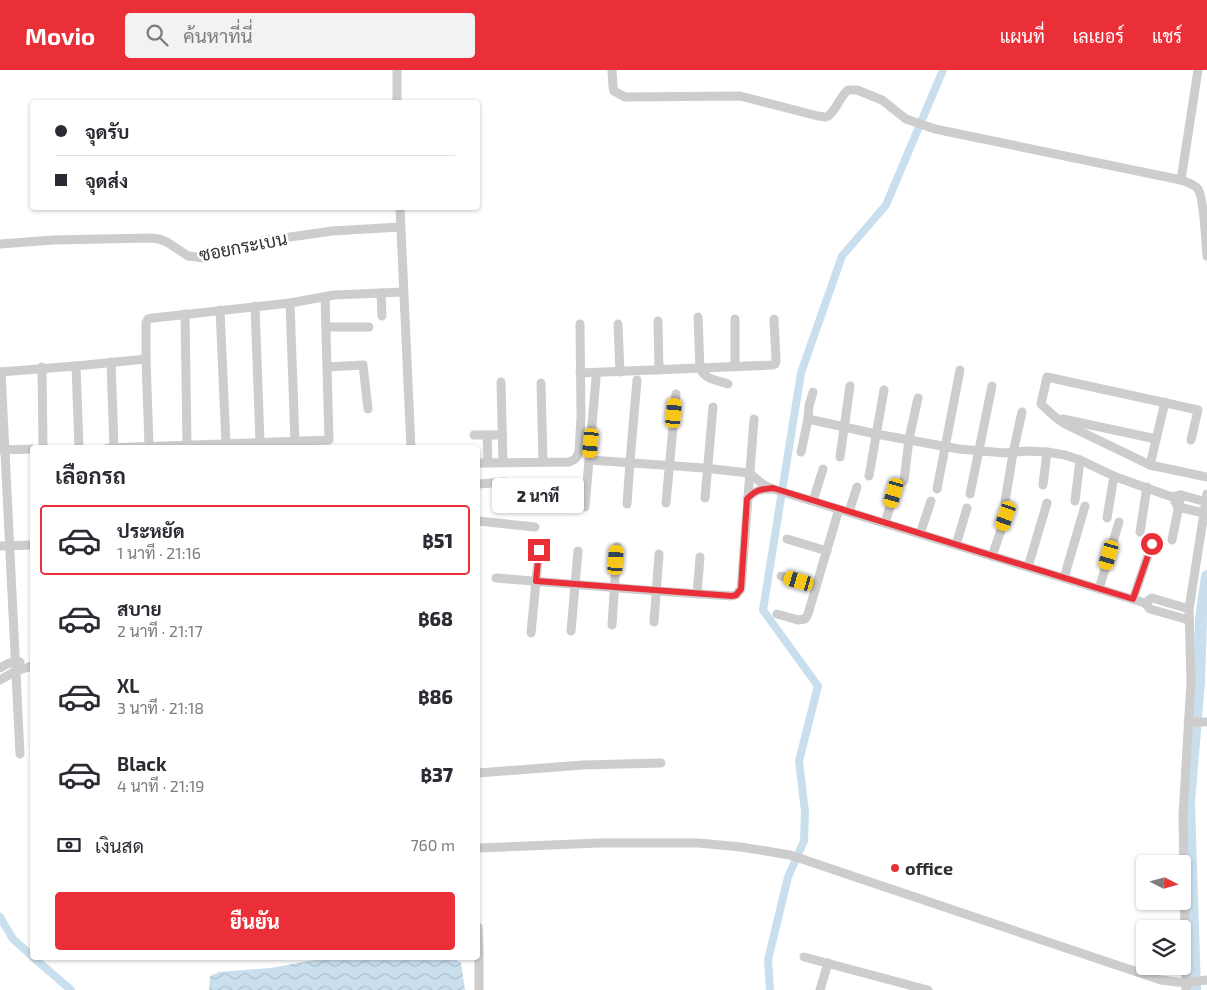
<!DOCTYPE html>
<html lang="th">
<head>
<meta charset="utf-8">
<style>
	:root { --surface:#fff; --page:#f2f2f3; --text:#2b2b33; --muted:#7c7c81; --line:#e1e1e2; --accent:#eb2f38 }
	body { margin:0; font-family:"Exo 2",Sarabun,sans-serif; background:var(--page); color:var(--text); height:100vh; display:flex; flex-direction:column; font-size:19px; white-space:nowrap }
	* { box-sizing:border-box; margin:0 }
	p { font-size:16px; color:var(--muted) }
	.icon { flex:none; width:28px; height:28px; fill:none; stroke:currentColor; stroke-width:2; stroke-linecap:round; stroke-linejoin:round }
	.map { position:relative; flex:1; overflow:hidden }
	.panel { position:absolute; left:30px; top:375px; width:450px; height:515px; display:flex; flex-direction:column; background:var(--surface); border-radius:5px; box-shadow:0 1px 4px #0004 }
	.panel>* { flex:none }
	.top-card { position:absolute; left:30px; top:30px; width:450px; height:110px; border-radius:5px; box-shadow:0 1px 4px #0004; display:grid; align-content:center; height:110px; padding:0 25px; background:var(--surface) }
	.needle { width:32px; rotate:96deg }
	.controls { position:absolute; left:1136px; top:785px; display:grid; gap:10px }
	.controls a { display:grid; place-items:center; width:55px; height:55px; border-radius:5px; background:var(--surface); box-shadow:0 1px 4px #0004; font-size:25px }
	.end { position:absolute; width:22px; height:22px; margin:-11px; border:6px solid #eb2f38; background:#fff; box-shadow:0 0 0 2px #fff }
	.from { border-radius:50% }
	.bubble { position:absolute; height:35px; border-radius:5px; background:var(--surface); box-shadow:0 1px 4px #0004; font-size:16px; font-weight:800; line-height:35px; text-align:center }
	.car { position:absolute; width:15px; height:30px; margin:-15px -8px; border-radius:6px; box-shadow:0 0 4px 1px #0007; background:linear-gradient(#f5c518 24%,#345 0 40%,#f5c518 0 76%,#345 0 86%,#f5c518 0) }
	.top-card b { display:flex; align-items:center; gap:18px; height:48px; font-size:19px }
	.top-card b+b { border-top:1px solid var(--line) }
	.top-card i { width:12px; height:12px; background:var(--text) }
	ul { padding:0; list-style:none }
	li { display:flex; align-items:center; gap:15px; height:70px; margin:0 10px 8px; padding:0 15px; border:2px solid transparent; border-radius:5px }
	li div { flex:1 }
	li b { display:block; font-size:19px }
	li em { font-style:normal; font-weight:800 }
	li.current { border-color:var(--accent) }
	li>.icon { width:45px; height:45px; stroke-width:1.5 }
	h2 { padding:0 25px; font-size:22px; line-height:60px }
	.pay { display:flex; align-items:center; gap:12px; height:55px; padding:0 25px; font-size:19px }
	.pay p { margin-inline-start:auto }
	.button { display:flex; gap:10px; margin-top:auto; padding:10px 25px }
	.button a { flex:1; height:58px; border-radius:5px; background:var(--accent); color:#fff; font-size:20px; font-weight:800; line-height:58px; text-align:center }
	header { display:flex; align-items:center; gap:30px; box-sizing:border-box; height:70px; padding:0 25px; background:var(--accent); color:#fff }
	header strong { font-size:24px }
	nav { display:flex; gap:28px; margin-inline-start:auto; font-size:18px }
	.search { width:350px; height:45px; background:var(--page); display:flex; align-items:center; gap:12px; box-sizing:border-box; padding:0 18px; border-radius:5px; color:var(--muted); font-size:19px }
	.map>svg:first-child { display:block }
</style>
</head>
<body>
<header>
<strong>Movio</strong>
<div class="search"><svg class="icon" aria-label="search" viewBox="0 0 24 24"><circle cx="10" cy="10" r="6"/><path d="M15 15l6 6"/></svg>ค้นหาที่นี่</div>
<nav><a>แผนที่</a><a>เลเยอร์</a><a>แชร์</a></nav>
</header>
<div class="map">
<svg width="1207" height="920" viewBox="0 0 1207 920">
	<defs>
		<pattern id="water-waves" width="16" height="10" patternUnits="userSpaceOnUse" patternTransform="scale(1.25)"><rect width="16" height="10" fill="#cadfee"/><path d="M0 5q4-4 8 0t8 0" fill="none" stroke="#aec0cc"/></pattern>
	</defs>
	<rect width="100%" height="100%" fill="#fff"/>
	<path fill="url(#water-waves)" d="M326,888h128l7,5 4,27h-256l1,-14 9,-4 51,-4z"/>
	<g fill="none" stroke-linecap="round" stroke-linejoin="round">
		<g stroke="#cadfee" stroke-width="8">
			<path d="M0,847l13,22 19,17"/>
			<path d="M34,888l37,32"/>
			<path d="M770,920l-2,-30 20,-83 16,-36 1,-29 -6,-51 19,-75 -55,-76 38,-237 41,-117 44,-51 57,-135"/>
		</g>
		<path stroke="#cadfee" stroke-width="12" d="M1195,920l-6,-187 10,-121 2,-64 6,-42"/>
		<g stroke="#cdcdcd" stroke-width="9">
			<path d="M397,0v32"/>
			<path d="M612,0l1,16 1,5 11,6 115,-1 78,20c3,0 6,1 8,1 8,-2 14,-21 22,-27h9l25,10 24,19 29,10 246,51c6,2 13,4 17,9 6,8 8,55 9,67"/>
			<path d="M1181,110l17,-110"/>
			<path d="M400,138l11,240"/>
			<path d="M0,174l53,-4 98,-2 8,1 8,3 21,14 16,2 58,-17 70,-10 68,-4"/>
			<path d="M381,223l1,23"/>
			<path d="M290,233l5,138"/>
			<path d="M255,236l5,136"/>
			<path d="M220,240l6,133"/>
			<path d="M185,244l2,131"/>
			<path d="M698,247l2,51c5,12 17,12 28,16"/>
			<path d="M735,249v48"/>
			<path d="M658,251l1,49"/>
			<path d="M618,254l2,48"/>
			<path d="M326,257h43"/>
			<path d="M146,289l3,87"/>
			<path d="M111,292l3,85"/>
			<path d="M76,296l3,82"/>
			<path d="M42,297l1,81"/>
			<path d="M327,297l36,-2 5,44"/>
			<path d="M0,302l76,-6 70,-7v-36l2,-4 5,-1 137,-15 44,-8 69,-3"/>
			<path d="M1,302l19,382"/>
			<path d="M580,303l193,-8 2,-1 1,-3 -2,-42"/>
			<path d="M501,312l2,81"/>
			<path d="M541,313l2,79"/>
			<path d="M808,349l68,15 83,15 46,4 22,-2 20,1 18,3 15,5 36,17 56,20 9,-2 25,7"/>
			<path d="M1063,349l93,20"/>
			<path d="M474,365h28"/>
			<path d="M487,365l1,28"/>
			<path d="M1191,370l7,-30 -151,-33 -6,27 14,13 10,7 85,41 57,12"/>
			<path d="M108,378l221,-8 -4,-143"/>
			<path d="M0,380l32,-1"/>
			<path d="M801,382l7,-33 1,-13 4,-14"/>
			<path d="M840,387l10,-71"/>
			<path d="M590,390l114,8 45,5 15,12 9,4 372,114 5,6 39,11"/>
			<path d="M478,393l91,-1c6,-2 8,-4 10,-10l2,-35 -1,-93"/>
			<path d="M1150,395l15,-63"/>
			<path d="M869,406l15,-86"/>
			<path d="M904,411l5,-42 9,-41"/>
			<path d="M478,414l27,-2"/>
			<path d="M1043,415l4,-33"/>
			<path d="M937,419l23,-119"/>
			<path d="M970,424l22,-108"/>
			<path d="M705,428l8,-91"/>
			<path d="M747,429c8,-9 14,-10 25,-10"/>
			<path d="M813,431l10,-32"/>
			<path d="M1075,431l5,-41"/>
			<path d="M1005,432l8,-49 9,-41"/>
			<path d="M1175,432l3,5 26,6"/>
			<path d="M666,433l10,-109"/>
			<path d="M627,434l3,-42 7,-82"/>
			<path d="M585,437l11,-129"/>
			<path d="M849,442l8,-25"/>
			<path d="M1107,448l7,-42"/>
			<path d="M478,451l57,6"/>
			<path d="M885,453l9,-30"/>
			<path d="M1140,462l7,-45"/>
			<path d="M920,464l11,-33"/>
			<path d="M787,469l40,12"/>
			<path d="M1172,470l9,-45"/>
			<path d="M956,475l11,-37"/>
			<path d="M0,476l32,-1"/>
			<path d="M992,486l14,-40"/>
			<path d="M1028,497l19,-64"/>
			<path d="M781,506l35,10"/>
			<path d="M496,508l160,13 76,5 4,-1 5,-6 13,-170"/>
			<path d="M1064,508l21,-72"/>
			<path d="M1099,519l20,-67"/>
			<path d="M697,524l3,-37"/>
			<path d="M1133,529l19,-55"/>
			<path d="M1145,533l7,-5 37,11"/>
			<path d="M777,544l21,6 7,-1 3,-5 31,-105"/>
			<path d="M654,552l5,-68"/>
			<path d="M612,555l5,-78"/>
			<path d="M571,561l7,-80"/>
			<path d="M531,563l8,-83"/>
			<path d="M0,598c6,-4 13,-8 20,-6"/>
			<path d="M0,610l16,-9 16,-5"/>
			<path d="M1188,652h19"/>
			<path d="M478,703l105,-8 78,-2"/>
			<path d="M478,778l121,-5h100l42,4 49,8 371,125 24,3 22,-3"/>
			<path d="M478,857l1,21v42"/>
			<path d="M804,887l124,33"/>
			<path d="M820,920l8,-27"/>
			<path d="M1186,920l-3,-175 8,-133 -2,-73 18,-115"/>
		</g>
	</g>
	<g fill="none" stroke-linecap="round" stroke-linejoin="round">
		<path stroke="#eb2f38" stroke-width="6" d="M539,480l-3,31 196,15 4,-1 5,-6 6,-90c8,-9 14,-10 26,-11l360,111 19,-55"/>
	</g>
	<circle fill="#eb2f38" stroke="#fff" stroke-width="2" cx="895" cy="798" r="5"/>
	<g text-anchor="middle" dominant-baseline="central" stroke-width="5" stroke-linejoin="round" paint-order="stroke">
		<g font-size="18" fill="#303030" stroke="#fff">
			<text transform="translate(243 176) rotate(-11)">ซอยกระเบน</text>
		</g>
		<g font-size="18" font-weight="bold" fill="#303030" stroke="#fff" text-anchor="start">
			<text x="905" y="798">office</text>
		</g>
	</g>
</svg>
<div class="controls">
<a><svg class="needle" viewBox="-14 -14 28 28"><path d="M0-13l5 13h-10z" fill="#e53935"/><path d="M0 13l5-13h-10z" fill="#7c7c81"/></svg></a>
<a><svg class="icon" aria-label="layers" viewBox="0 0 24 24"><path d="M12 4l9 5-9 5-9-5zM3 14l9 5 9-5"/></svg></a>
</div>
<i class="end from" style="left:1152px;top:474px"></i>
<i class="end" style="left:539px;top:480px"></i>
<div class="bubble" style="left:492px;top:408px;width:92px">2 นาที</div>
<i class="car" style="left:674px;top:343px;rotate:5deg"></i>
<i class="car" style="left:591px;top:373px;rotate:185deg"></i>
<i class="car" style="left:894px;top:423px;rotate:196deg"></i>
<i class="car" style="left:1006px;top:446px;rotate:199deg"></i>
<i class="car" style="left:1109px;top:485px;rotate:196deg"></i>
<i class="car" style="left:616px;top:490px;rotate:4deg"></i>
<i class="car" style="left:799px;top:511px;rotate:286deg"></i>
<div class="top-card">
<b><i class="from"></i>จุดรับ</b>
<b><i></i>จุดส่ง</b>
</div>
<section class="panel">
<h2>เลือกรถ</h2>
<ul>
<li class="current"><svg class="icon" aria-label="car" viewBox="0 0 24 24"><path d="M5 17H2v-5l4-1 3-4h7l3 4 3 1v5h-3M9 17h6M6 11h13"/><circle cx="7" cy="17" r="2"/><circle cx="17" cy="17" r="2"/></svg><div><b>ประหยัด</b><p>1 นาที · 21:16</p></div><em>฿51</em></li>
<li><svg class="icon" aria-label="car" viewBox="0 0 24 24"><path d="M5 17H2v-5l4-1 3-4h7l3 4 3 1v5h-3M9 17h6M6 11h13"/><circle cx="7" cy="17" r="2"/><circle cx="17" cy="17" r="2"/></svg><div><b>สบาย</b><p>2 นาที · 21:17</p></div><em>฿68</em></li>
<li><svg class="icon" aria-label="car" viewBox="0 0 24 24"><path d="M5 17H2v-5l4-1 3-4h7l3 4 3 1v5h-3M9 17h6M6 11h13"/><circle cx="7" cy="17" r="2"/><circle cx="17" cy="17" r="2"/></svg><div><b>XL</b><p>3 นาที · 21:18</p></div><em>฿86</em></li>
<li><svg class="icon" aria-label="car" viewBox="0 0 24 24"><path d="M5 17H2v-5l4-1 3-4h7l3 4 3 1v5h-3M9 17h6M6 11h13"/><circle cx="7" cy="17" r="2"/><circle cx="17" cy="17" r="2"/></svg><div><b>Black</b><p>4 นาที · 21:19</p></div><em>฿37</em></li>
</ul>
<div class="pay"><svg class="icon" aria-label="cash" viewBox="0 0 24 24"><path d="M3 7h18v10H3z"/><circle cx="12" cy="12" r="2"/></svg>เงินสด<p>760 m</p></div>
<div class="button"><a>ยืนยัน</a></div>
</section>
</div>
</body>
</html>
